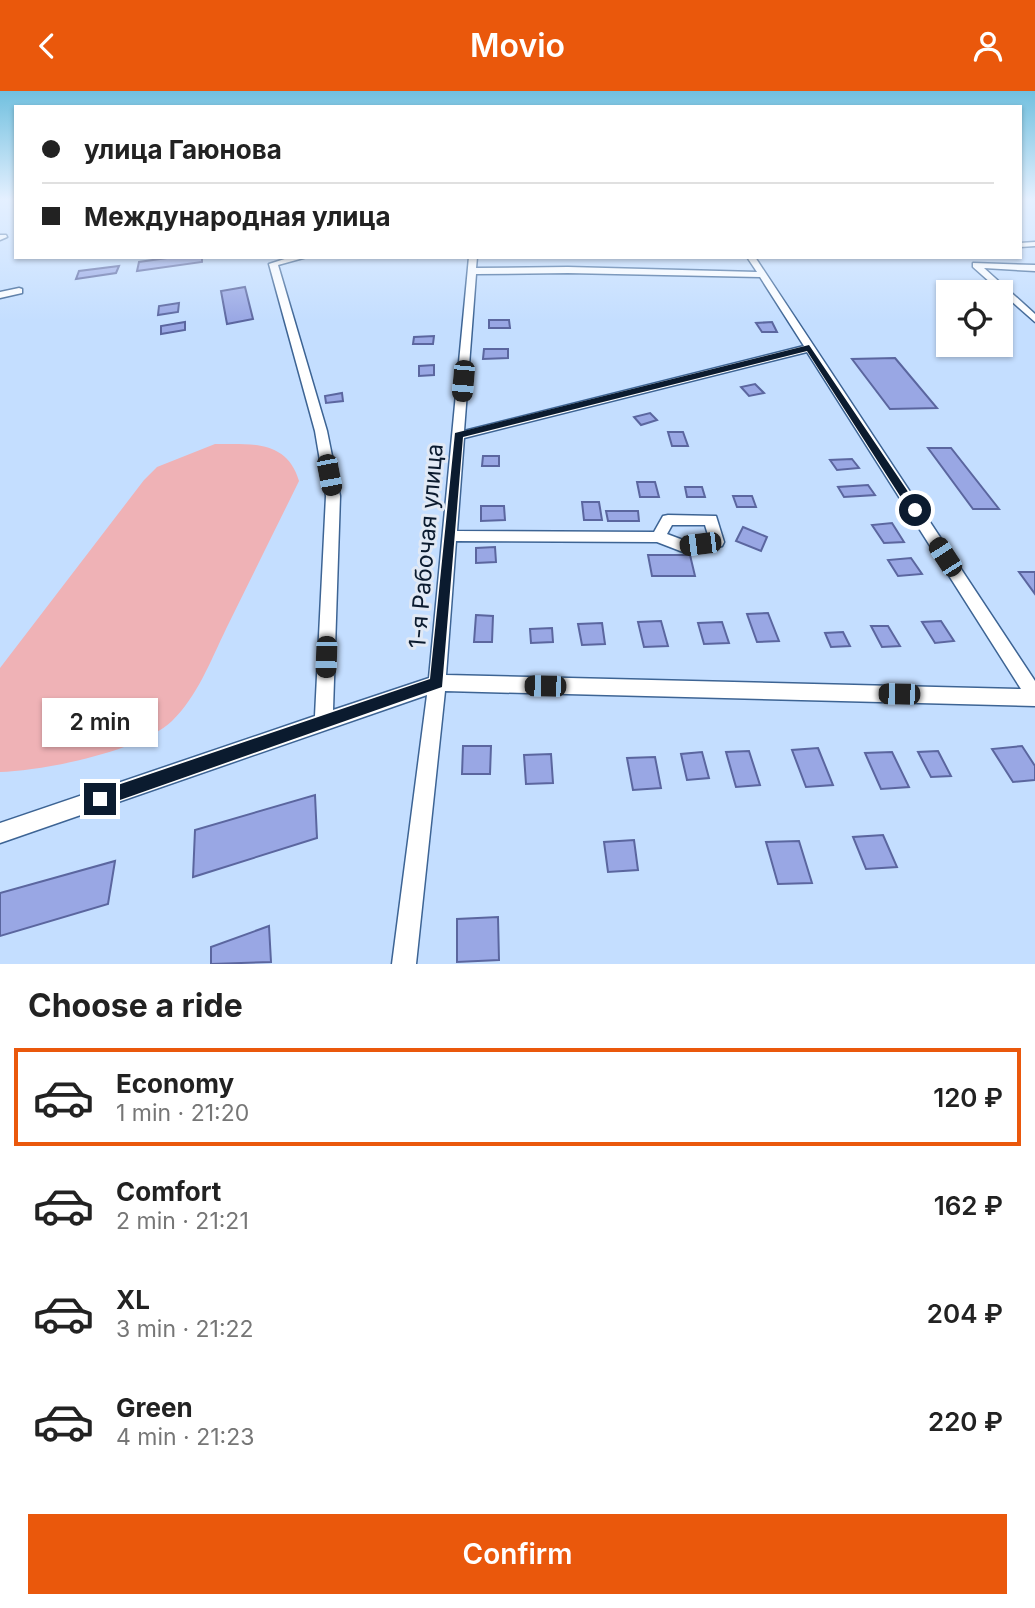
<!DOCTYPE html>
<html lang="en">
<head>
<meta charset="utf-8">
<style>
	:root { --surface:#fff; --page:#f6f6f6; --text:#222; --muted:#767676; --line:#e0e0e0; --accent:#ea580c }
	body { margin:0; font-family:Inter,sans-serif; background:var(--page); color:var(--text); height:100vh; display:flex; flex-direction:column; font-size:26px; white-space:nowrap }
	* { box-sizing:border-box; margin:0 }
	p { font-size:23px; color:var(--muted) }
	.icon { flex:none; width:38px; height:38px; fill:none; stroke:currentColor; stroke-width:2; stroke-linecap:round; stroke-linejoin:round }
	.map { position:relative; height:873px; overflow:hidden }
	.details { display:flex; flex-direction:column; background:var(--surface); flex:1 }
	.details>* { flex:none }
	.guide { position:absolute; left:14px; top:14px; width:1008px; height:154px; border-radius:0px; box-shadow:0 2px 5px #0004; display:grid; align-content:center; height:154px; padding:0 28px; background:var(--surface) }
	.fabs { position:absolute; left:936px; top:189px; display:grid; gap:14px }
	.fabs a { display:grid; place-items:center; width:77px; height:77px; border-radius:0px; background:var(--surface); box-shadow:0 2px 5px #0004; font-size:35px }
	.end { position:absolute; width:32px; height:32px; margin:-16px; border:9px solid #0b1b2f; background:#fff; box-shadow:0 0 0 4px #fff }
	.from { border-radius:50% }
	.bubble { position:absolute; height:49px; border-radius:0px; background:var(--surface); box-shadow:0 2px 5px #0004; font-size:23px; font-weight:600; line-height:49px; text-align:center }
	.car { position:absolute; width:21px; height:42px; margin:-21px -10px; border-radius:9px; box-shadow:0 0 5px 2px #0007; background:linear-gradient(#222 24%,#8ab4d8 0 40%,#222 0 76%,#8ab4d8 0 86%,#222 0) }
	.guide b { display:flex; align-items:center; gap:24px; height:66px; font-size:26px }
	.guide b+b { border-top:2px solid var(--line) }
	.guide i { width:18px; height:18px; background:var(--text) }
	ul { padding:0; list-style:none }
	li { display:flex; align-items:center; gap:21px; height:98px; margin:0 14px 10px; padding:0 14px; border:4px solid transparent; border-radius:0px }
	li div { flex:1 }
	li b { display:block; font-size:26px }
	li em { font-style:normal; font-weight:600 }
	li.on { border-color:var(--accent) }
	li>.icon { width:63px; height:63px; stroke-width:1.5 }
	h2 { padding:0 28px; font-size:32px; line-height:84px }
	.button { display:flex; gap:14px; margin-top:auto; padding:14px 28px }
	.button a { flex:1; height:80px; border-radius:0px; background:var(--accent); color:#fff; font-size:28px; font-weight:600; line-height:80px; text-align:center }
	header { display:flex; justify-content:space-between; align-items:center; height:91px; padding:0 28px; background:var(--accent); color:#fff; font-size:32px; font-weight:600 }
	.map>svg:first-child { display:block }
</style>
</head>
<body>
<header><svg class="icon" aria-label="back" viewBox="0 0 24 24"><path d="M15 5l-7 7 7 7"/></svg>Movio<svg class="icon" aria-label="person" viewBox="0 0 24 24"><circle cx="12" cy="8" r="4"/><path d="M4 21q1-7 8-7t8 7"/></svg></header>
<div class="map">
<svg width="1035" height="873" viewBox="0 0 1035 873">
	<rect width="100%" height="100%" fill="#c4deff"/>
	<path fill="#efb2b6" d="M215,353c36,0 72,-4 84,37 -24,49 -49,99 -73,148 -15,31 -29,68 -54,92 -31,30 -129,50 -172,51v-104l144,-188 13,-13z"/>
	<g fill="#99a7e4" stroke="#5b669f" stroke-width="2">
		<path d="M174,166h28v5l-65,9 2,-9z"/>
		<path d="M119,175l-3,7 -40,6 3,-8z"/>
		<path d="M245,196l8,32 -26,5 -6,-33z"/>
		<path d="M179,212l-1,9 -20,3 1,-9z"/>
		<path d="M489,229h20l1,8h-21z"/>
		<path d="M185,231v8l-24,4v-8z"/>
		<path d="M772,231l5,10h-15l-6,-9z"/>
		<path d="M434,245l-1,8h-20l1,-7z"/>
		<path d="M484,258h24v9l-25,1z"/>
		<path d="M895,267l42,50 -47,1 -38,-50z"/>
		<path d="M434,274v10l-15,1v-10z"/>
		<path d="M755,293l9,9 -15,3 -8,-9z"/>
		<path d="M342,302l1,8 -17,2 -1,-7z"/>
		<path d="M650,322l7,7 -16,5 -7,-8z"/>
		<path d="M668,341h15l5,14h-16z"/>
		<path d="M928,357h23l48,61h-26z"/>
		<path d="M483,365h16v10h-17z"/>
		<path d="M852,368l7,9 -22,2 -7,-10z"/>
		<path d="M637,391h18l4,15h-19z"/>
		<path d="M868,394l7,10 -31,2 -6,-10z"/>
		<path d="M685,396h17l3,10h-18z"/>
		<path d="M733,405h19l4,11h-19z"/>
		<path d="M582,411h17l3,18h-18z"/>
		<path d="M481,415h23l1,14 -24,1z"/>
		<path d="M606,420h32l1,10h-31z"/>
		<path d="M892,432l12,19 -20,1 -12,-18z"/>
		<path d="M743,436l24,10 -6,14 -25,-10z"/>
		<path d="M495,456l1,15 -20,1v-15z"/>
		<path d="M648,464h42l5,21h-43z"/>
		<path d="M911,467l11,16 -24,2 -10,-16z"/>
		<path d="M1019,481h16v22z"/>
		<path d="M768,522l11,28 -22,1 -10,-28z"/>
		<path d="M476,524l17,1 -1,26h-18z"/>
		<path d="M661,530l7,25 -24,1 -6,-25z"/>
		<path d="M941,530l13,20 -19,2 -13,-21z"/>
		<path d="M722,531l7,21 -25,1 -6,-21z"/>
		<path d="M602,532l3,21 -23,1 -4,-21z"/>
		<path d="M871,535h17l12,20 -18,1z"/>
		<path d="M552,537l1,14 -22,1 -1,-14z"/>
		<path d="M843,541l7,14 -19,1 -6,-14z"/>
		<path d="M463,655h28l-1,28h-28z"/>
		<path d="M1022,655l13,20v14l-22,2 -21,-33z"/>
		<path d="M818,657l15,37 -27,2 -14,-37z"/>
		<path d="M749,660l11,34 -24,2 -10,-35z"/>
		<path d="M938,660l13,25 -20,1 -13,-25z"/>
		<path d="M702,661l7,26 -22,2 -6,-26z"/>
		<path d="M892,661l17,35 -28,2 -16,-36z"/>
		<path d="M551,663l2,29 -27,1 -2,-29z"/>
		<path d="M655,666l6,31 -28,2 -6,-32z"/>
		<path d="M315,704l2,43 -124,39 2,-47z"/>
		<path d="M883,744l14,32 -31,2 -13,-32z"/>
		<path d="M634,749l4,30 -30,2 -4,-30z"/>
		<path d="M799,750l13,42 -34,1 -12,-42z"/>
		<path d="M115,770l-7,43 -108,32v-43z"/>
		<path d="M498,826l1,43 -42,2v-43z"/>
		<path d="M269,835l2,36 -60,2v-17z"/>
	</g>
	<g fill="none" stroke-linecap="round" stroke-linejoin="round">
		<defs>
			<g id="minor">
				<path d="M0,144h6l1,2 -7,3z"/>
				<path d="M1035,151v4l-15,1v-4z"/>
				<path d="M291,166h16l-29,8 49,166 13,65 -7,214 96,-32 40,-421h8l-1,11 92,-1 189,5 -10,-15h8l280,424v25l-590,-15 -29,273h-24l35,-269 -427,148v-20l315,-107 11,-220 -11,-65 -46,-167zM568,182l192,4 44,69 -340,85 12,-157zM807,261l214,337 -575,-14 10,-134 201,1 26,10 34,-5 5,-1 2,-4 -8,-26 -48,-1 -5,1 -9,16 -197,-1 7,-93zM672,434h33l4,13 -26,2 -16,-6z"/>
				<path d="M973,172l62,2v6l-51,-3 51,46v8l-62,-55z"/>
				<path d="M19,197l3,1v4l-22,5v-6z"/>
			</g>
		</defs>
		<use href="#minor" stroke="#3d6494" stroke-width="3"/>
		<use href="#minor" fill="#fff" fill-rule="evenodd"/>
	</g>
	<linearGradient id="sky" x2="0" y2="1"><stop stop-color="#71c0df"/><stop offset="0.47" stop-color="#e4f0ff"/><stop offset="1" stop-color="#e4f0ff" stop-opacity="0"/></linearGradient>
	<rect width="1035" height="230" fill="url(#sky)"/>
	<path fill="#0b1b2f" d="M809,254l110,163v5h-8l-104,-162 -344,86 -21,250 -342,120 -6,-2 -2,-6 2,-6 6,-2 330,-112 25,-246z"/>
	<g text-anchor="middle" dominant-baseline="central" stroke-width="6" stroke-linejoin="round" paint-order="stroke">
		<g font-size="23" fill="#0b1b2f" stroke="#e1e9f5">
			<text transform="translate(426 455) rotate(-85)">1-я Рабочая улица</text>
		</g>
	</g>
</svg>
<div class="fabs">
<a><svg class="icon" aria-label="locate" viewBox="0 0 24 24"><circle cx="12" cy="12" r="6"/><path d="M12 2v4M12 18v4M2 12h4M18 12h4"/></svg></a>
</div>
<i class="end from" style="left:915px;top:419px"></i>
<i class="end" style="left:100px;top:708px"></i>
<div class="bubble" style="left:42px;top:607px;width:116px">2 min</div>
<i class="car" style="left:463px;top:290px;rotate:185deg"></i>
<i class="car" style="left:329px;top:384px;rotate:169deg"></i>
<i class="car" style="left:700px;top:453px;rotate:263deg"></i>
<i class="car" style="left:945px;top:466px;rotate:327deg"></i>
<i class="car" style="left:326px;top:566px;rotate:182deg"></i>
<i class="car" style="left:545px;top:595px;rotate:271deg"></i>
<i class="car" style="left:899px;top:603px;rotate:271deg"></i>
<div class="guide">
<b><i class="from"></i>улица Гаюнова</b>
<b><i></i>Международная улица</b>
</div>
</div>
<section class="details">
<h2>Choose a ride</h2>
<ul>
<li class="on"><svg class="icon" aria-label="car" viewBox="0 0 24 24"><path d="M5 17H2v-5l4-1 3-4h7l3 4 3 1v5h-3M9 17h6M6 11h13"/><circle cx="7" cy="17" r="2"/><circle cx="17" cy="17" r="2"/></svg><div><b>Economy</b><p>1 min · 21:20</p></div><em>120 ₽</em></li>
<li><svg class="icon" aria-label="car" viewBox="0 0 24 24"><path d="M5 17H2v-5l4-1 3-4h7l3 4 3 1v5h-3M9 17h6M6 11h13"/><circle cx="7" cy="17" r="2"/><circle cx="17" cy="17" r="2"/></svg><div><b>Comfort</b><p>2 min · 21:21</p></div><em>162 ₽</em></li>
<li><svg class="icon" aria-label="car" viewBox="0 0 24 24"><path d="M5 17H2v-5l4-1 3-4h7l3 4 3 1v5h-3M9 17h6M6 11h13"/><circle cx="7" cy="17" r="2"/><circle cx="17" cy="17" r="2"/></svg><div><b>XL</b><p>3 min · 21:22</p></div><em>204 ₽</em></li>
<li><svg class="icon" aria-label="car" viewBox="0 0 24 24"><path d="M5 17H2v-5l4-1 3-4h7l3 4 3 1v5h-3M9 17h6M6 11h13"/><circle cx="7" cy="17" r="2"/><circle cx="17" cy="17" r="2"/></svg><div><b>Green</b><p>4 min · 21:23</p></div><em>220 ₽</em></li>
</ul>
<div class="button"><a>Confirm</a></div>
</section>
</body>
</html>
